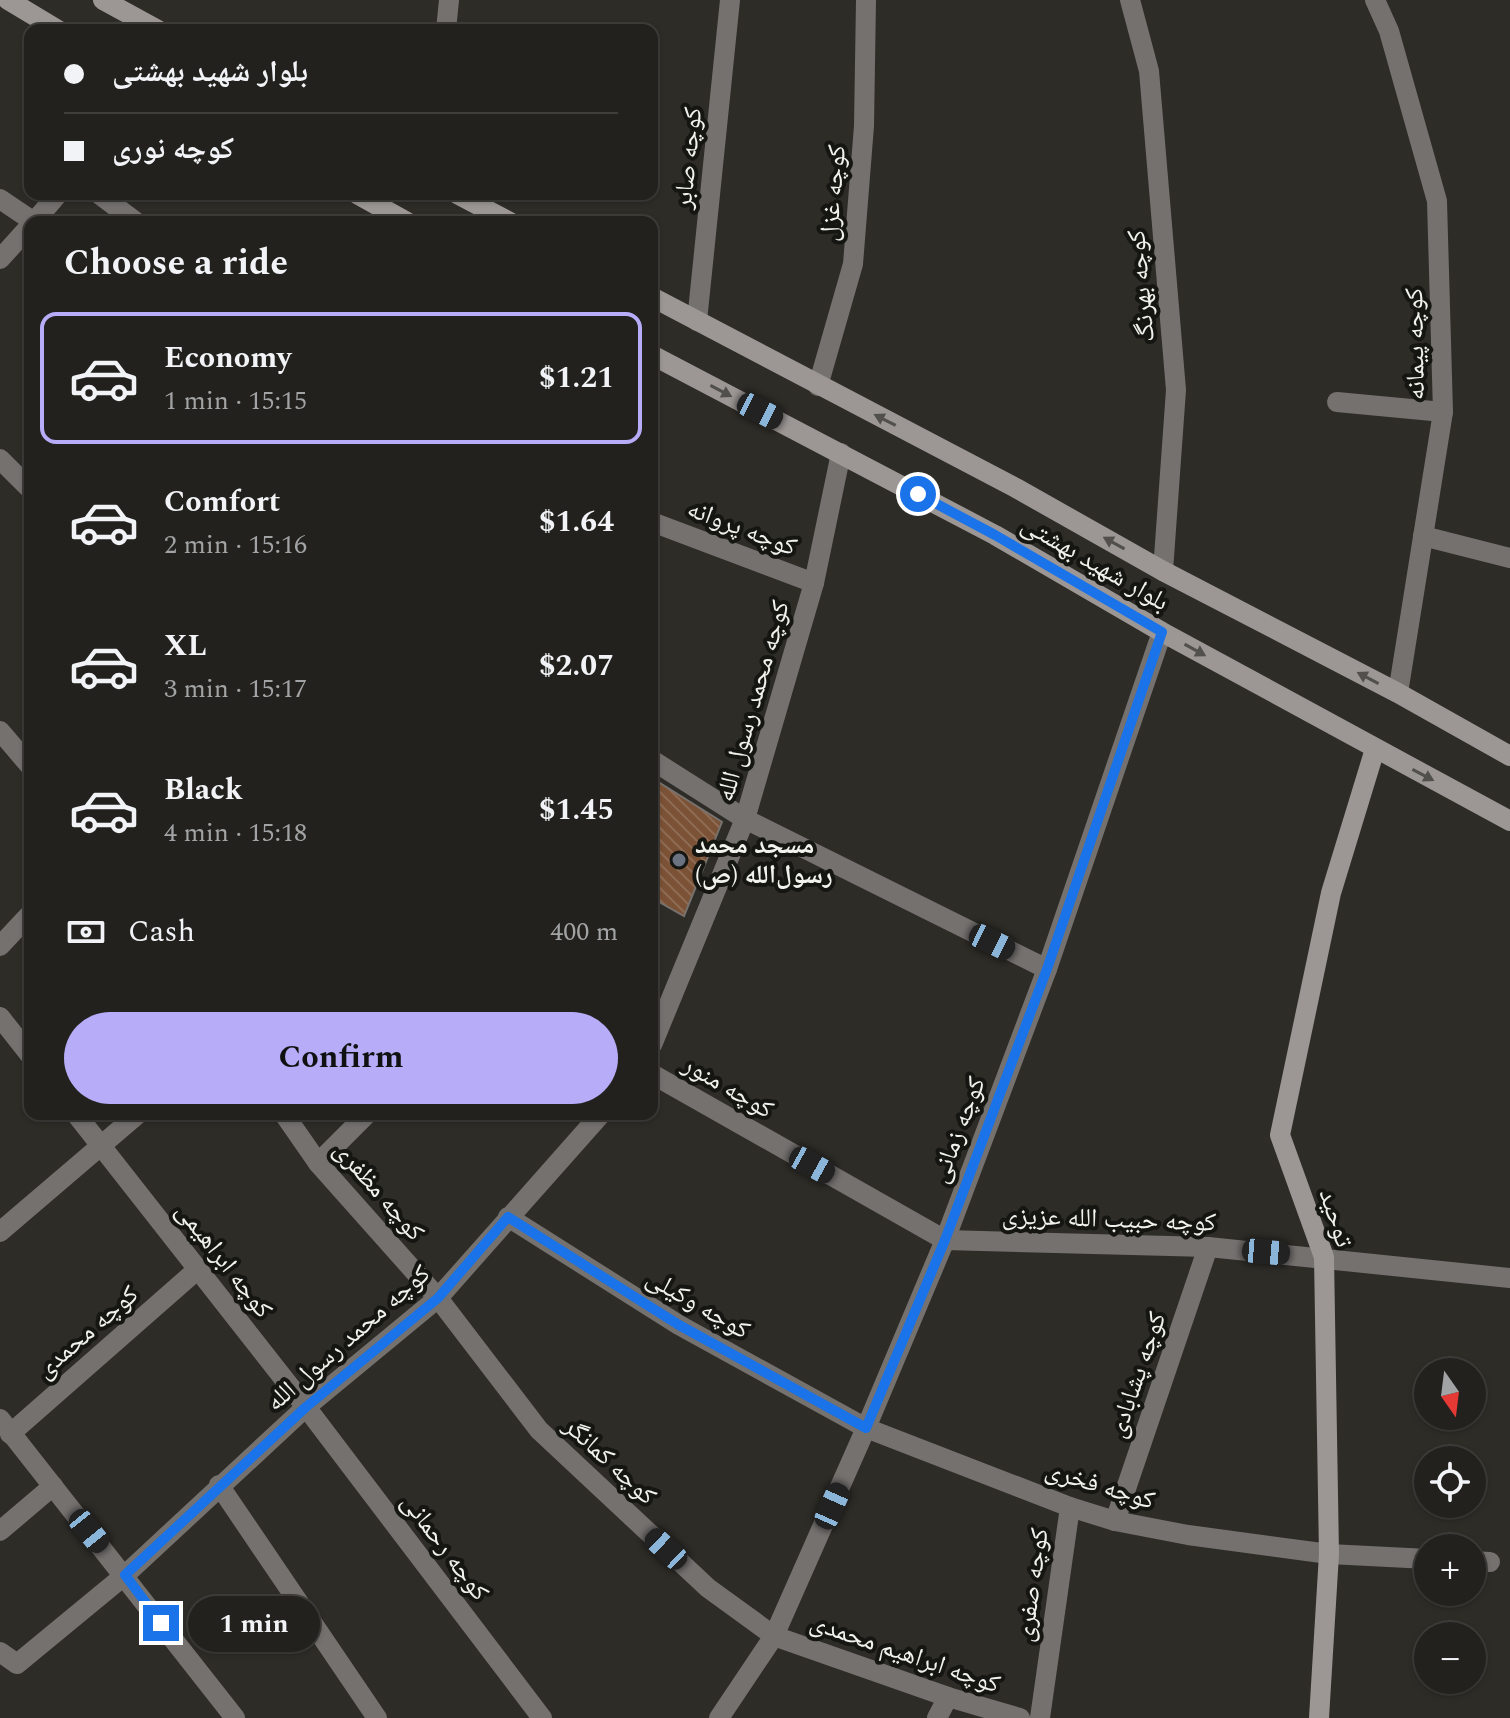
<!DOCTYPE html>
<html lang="en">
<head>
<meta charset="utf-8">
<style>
	:root { --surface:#22211d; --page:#2e2e2a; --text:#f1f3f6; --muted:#a2a3a4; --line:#3f3e3b; --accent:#b6acf8 }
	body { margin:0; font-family:Spectral,"Noto Naskh Arabic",serif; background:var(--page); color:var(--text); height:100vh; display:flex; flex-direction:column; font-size:30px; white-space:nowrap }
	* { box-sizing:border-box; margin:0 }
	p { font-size:26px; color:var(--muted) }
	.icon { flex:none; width:44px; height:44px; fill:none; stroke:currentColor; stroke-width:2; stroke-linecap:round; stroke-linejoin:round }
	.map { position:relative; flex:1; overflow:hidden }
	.panel { position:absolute; left:24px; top:216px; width:634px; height:904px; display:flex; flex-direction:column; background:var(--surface); border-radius:16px; box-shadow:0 2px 6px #0004,0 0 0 2px var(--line) }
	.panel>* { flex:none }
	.hud { position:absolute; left:24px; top:24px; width:634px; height:176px; border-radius:16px; box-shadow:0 2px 6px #0004,0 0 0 2px var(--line); display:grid; align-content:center; height:176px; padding:0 40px; background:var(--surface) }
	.needle { width:52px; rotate:166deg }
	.fabs { position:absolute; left:1414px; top:1358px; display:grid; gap:16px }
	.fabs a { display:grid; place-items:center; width:72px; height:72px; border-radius:50%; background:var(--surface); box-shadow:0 2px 6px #0004,0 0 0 2px var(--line); font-size:40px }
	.end { position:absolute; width:36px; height:36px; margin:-18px; border:10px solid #1a73e8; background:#fff; box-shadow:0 0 0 4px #fff }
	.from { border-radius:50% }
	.bubble { position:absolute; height:56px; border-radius:28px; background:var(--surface); box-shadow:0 2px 6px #0004,0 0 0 2px var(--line); font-size:26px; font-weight:700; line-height:56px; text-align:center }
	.car { position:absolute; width:24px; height:48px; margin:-24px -12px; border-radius:10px; box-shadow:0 0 6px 2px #0007; background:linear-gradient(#222 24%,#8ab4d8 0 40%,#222 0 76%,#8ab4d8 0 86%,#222 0) }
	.hud b { display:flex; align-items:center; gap:28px; height:76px; font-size:30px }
	.hud b+b { border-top:2px solid var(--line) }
	.hud i { width:20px; height:20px; background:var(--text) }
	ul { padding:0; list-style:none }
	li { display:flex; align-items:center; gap:24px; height:132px; margin:0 16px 12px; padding:0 24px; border:4px solid transparent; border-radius:16px }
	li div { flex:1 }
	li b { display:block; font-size:30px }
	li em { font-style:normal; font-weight:700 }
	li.current { border-color:var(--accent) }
	li>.icon { width:72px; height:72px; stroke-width:1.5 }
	h2 { padding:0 40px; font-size:36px; line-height:96px }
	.pay { display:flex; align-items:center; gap:20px; height:88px; padding:0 40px; font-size:30px }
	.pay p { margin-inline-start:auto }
	.button { display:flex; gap:16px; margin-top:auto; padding:16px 40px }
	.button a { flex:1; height:92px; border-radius:48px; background:var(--accent); color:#111; font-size:32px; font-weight:700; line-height:92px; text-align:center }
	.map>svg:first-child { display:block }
</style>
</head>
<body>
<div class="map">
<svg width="1510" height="1718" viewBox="0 0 1510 1718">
	<defs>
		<pattern id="building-back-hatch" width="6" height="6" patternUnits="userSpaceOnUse" patternTransform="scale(2)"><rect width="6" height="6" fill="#7b5235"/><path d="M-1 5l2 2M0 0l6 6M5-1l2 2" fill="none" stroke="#8e6b53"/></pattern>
	</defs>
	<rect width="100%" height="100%" fill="#2e2c27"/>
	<path fill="url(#building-back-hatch)" stroke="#78726e" stroke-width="2" d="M652,778l70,44 -38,94 -32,-18z"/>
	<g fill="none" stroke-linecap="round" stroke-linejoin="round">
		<g stroke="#74716f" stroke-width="20">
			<path d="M1130,0l19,71 27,319 -13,181"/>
			<path d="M1375,0l14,31 48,170 6,211 -45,281"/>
			<path d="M446,30l3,-30"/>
			<path d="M99,194l37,28"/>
			<path d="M0,199l34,23"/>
			<path d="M34,222l24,-28"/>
			<path d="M0,259l30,-33"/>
			<path d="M697,321l33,-321"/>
			<path d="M818,386l35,-122 11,-138 2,-126"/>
			<path d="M1337,402l106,10"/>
			<path d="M0,459l30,30"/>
			<path d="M652,522l162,61"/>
			<path d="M1423,536l87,22"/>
			<path d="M0,731l30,35"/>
			<path d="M652,760l93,59 302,150"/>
			<path d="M0,946l30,-32"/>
			<path d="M0,1017l30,38"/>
			<path d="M652,1045l93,-226 69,-236 27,-130"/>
			<path d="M652,1074l293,166 263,7 302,31"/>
			<path d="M76,1114l230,293 236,311"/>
			<path d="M284,1114l34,49 120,135 101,132 169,158 66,48 174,61 72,21"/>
			<path d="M318,1163l49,-49"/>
			<path d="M508,1217l171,108 187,103 204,79 45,14 73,14 141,19 99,5"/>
			<path d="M0,1232l138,-118"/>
			<path d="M0,1419l235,299"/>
			<path d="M10,1434l188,-165"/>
			<path d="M219,1485l158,233"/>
			<path d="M1115,1521l93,-274"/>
			<path d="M0,1531l53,-45"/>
			<path d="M1472,1561l18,1"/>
			<path d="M0,1652l17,12 108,-89 181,-168 132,-109 163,-184"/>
			<path d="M719,1718l55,-82 92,-208 79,-188 102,-271 115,-337"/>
			<path d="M937,1718l11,-21"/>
			<path d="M1040,1718l30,-211"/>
		</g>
		<g stroke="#9c9795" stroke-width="20">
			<path d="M8,0l50,30"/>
			<path d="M103,0l55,30"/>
			<path d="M357,194l50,28"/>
			<path d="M457,194l53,28"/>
			<path d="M652,297l364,191 147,83 235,122 112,63"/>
			<path d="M652,355l343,180 167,97 348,189"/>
			<path d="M1319,1718l10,-164 -5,-297 -44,-122 51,-242 44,-144"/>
		</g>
	</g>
	<defs><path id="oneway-solid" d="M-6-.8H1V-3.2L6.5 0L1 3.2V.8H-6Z" transform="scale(2)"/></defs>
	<g fill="#52504d">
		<use href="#oneway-solid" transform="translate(721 391) rotate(28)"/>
		<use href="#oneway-solid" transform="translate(885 420) rotate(-153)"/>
		<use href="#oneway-solid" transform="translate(1114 543) rotate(-151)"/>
		<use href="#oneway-solid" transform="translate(1195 650) rotate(29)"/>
		<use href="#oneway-solid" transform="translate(1368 678) rotate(-152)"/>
		<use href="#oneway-solid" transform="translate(1423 775) rotate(28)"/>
	</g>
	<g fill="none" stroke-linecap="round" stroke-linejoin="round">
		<path stroke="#1a73e8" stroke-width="10" d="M161,1623l-36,-48 181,-168 132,-109 70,-81 171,108 187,103 79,-188 102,-271 115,-337 -167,-97 -77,-41"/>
	</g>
	<circle fill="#6b7280" stroke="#151512" stroke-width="3" cx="679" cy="860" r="8"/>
	<g text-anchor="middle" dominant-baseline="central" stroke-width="8" stroke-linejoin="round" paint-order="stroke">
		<g font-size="26" fill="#f1f1ed" stroke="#151512">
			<text transform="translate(688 158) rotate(-84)">کوچه صابر</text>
			<text transform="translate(833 193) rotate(-85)">کوچه غزل</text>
			<text transform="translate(1141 286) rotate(-95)">کوچه بهرنگ</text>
			<text transform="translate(1415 344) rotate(-91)">کوچه پیمانه</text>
			<text transform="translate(742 528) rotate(21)">کوچه پروانه</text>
			<text transform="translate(1095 563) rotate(30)">بلوار شهید بهشتی</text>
			<text transform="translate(753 701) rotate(-74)">کوچه محمد رسول الله</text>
			<text transform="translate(728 1087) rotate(30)">کوچه منور</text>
			<text transform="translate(958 1130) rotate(-69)">کوچه زمانی</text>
			<text transform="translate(379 1191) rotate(49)">کوچه مظفری</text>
			<text transform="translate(1336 1218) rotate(72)">توحید</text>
			<text transform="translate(1109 1219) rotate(2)">کوچه حبیب الله عزیزی</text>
			<text transform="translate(224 1260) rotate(52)">کوچه ابراهیمی</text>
			<text transform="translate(698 1304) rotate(30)">کوچه وکیلی</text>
			<text transform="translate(87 1332) rotate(-41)">کوچه محمدی</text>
			<text transform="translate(348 1338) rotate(-41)">کوچه محمد رسول الله</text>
			<text transform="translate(1137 1375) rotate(-71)">کوچه پشابادی</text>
			<text transform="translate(610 1461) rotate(43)">کوچه کمانگر</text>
			<text transform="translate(1100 1485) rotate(17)">کوچه فخری</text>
			<text transform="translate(445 1547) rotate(53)">کوچه رحمانی</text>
			<text transform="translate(1032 1585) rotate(-82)">کوچه صفری</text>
			<text transform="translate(905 1653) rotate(19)">کوچه ابراهیم محمدی</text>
		</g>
		<g font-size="26" font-weight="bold" fill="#f1f1ed" stroke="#151512" text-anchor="start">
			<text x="695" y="845">مسجد محمد<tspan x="695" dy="30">رسول‌الله (ص)</tspan></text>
		</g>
	</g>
</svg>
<div class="fabs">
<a><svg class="needle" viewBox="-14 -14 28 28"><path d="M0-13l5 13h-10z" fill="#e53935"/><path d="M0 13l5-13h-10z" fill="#a2a3a4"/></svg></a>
<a><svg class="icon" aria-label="locate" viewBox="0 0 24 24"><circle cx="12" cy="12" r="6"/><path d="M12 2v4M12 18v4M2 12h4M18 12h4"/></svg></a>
<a>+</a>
<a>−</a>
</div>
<i class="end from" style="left:918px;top:494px"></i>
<i class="end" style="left:161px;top:1623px"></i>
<div class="bubble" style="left:188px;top:1596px;width:132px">1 min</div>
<i class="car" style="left:760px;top:411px;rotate:117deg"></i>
<i class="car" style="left:992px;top:942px;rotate:116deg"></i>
<i class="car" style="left:812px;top:1165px;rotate:119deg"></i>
<i class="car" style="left:1266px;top:1252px;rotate:95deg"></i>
<i class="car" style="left:832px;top:1506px;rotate:24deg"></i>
<i class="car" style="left:89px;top:1531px;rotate:141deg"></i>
<i class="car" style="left:666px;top:1549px;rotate:313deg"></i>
<div class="hud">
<b><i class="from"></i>بلوار شهید بهشتی</b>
<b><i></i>کوچه نوری</b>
</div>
<section class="panel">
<h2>Choose a ride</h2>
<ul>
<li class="current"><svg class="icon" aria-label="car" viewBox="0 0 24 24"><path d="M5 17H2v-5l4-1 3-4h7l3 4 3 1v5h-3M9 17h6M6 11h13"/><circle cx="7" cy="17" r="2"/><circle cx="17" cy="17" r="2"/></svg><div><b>Economy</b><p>1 min · 15:15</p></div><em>$1.21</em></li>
<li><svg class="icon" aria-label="car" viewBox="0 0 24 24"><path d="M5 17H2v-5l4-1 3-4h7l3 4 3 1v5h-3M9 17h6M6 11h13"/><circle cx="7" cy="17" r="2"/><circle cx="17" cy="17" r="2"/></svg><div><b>Comfort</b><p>2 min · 15:16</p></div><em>$1.64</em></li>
<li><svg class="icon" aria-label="car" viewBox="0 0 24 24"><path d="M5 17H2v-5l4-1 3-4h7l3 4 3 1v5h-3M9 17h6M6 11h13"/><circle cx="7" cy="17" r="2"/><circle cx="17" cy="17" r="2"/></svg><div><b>XL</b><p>3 min · 15:17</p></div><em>$2.07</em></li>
<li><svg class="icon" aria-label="car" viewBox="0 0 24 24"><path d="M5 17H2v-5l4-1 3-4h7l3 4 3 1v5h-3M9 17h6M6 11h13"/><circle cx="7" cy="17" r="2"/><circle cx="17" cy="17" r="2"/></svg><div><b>Black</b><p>4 min · 15:18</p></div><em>$1.45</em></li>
</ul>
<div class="pay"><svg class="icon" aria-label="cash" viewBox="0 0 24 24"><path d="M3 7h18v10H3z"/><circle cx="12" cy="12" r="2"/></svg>Cash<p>400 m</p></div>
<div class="button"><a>Confirm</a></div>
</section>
</div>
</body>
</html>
